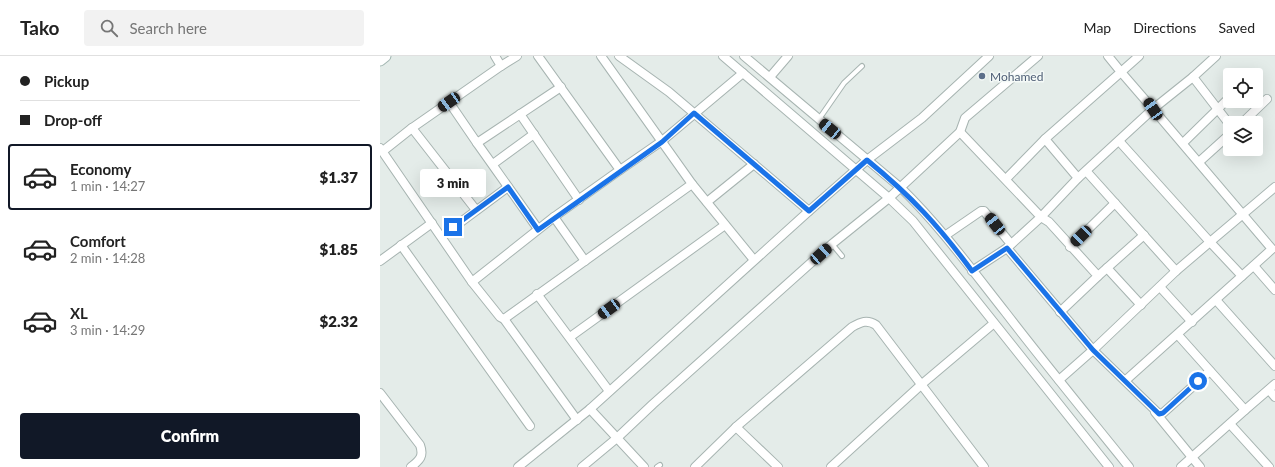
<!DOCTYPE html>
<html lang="en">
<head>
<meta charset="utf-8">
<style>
	:root { --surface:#fff; --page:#f2f2f2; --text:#222; --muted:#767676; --line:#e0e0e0; --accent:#111827 }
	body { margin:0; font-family:Lato,sans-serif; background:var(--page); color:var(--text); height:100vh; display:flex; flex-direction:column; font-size:15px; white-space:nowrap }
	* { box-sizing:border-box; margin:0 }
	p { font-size:13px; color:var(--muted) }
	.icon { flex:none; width:22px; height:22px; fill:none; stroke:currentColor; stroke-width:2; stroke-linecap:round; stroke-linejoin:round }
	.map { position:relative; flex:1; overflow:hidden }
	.side { display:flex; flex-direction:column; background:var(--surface); width:380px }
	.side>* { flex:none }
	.guide { display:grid; align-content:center; height:88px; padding:0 20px; background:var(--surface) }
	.controls { position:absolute; left:843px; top:12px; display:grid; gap:8px }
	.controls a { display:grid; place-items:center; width:40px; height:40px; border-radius:4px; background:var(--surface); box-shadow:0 4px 16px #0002; font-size:20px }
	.end { position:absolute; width:18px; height:18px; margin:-9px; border:5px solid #1a73e8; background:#fff; box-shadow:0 0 0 2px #fff }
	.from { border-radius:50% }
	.bubble { position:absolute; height:28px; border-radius:4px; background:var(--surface); box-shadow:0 4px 16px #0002; font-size:13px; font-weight:800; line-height:28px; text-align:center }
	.car { position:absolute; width:12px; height:24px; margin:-12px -6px; border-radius:5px; box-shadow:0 0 3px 1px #0007; background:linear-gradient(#222 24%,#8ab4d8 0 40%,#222 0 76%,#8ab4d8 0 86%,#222 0) }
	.guide b { display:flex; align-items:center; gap:14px; height:38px; font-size:15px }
	.guide b+b { border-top:1px solid var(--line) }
	.guide i { width:10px; height:10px; background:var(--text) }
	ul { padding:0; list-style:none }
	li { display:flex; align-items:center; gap:12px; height:66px; margin:0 8px 6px; padding:0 12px; border:2px solid transparent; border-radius:4px }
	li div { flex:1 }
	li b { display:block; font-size:15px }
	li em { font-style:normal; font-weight:800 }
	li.selected { border-color:var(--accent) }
	li>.icon { width:36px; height:36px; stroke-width:1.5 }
	.cta { display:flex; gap:8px; margin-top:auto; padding:8px 20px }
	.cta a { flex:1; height:46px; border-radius:4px; background:var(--accent); color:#fff; font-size:16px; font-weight:800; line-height:46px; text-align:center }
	header { display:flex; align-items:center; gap:24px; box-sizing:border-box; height:56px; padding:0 20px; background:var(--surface); border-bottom:1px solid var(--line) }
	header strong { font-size:19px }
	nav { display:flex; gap:22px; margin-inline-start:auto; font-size:14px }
	.search { width:280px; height:36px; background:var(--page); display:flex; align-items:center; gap:10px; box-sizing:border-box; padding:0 14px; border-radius:4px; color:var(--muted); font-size:15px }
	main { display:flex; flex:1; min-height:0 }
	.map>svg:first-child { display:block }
</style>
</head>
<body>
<header>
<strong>Tako</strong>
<div class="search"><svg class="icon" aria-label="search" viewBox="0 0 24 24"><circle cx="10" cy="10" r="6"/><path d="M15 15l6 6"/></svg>Search here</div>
<nav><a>Map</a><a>Directions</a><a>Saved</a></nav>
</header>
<main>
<section class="side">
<div class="guide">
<b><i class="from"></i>Pickup</b>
<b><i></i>Drop-off</b>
</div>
<ul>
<li class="selected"><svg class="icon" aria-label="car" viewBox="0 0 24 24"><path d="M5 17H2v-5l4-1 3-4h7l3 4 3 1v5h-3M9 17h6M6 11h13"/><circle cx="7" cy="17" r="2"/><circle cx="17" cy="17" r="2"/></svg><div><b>Economy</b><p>1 min · 14:27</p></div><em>$1.37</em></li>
<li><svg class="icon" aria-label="car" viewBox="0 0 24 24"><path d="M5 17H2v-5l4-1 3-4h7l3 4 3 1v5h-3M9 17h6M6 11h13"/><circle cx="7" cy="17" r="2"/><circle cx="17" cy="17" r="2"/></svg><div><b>Comfort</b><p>2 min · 14:28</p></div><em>$1.85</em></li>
<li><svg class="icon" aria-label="car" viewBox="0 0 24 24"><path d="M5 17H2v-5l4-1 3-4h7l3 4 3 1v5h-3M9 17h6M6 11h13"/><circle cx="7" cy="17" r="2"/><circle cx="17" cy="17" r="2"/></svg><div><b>XL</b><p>3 min · 14:29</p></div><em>$2.32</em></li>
</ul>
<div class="cta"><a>Confirm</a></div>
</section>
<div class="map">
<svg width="895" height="411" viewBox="0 0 895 411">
	<rect width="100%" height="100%" fill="#e4ece9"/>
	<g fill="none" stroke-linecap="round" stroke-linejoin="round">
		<defs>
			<g id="service">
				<path d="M439,63l25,-36 18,-17"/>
				<path d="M452,188l10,12"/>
				<path d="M277,411l3,-2"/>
			</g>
			<g id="minor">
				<path d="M115,0l6,10 16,-10"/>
				<path d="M239,0l50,36 140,119"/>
				<path d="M343,0l166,142 24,23 196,246"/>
				<path d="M364,0l157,132c39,38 71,82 105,125 40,52 82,103 123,154"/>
				<path d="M390,21l18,-21"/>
				<path d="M813,21l23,-21"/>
				<path d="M69,46l28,41 84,-56"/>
				<path d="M140,58l59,86"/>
				<path d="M862,67l25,-24"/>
				<path d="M32,72l64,82"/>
				<path d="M580,76l81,85 -34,31 86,102 -34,30"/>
				<path d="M665,83l33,39 -37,39 8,5 49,54 -38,36"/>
				<path d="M739,85l91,101 65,-55"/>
				<path d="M97,87l61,86"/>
				<path d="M803,87l47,-46"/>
				<path d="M0,92l92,134 28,35 4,2 188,-135 -91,-128"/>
				<path d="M3,95l29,-23 89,-62"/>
				<path d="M819,106l31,-28"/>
				<path d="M113,108l41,-30"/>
				<path d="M240,114l42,-29 81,-68"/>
				<path d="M707,116l89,99"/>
				<path d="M698,122l75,-69 -32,-37 18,-16"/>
				<path d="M626,123l39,-40 76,-67 -13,-16"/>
				<path d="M312,128l62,76"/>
				<path d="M327,146l47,-38"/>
				<path d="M174,161l31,44"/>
				<path d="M566,179l35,-24h3l27,33"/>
				<path d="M62,180l66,-49"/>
				<path d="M21,189l129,181"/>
				<path d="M690,191l45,-44"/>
				<path d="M0,205l52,-38"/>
				<path d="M874,210l21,24"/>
				<path d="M727,212l34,37"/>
				<path d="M592,215l35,-23"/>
				<path d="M718,220l46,-41"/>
				<path d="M92,226l82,-65 66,-47 -82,-114"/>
				<path d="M780,231l32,35"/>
				<path d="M157,238l72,97"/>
				<path d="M836,244l59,66"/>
				<path d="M124,263l73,101"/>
				<path d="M798,279l67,75 30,-26"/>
				<path d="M190,281l155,-112"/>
				<path d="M830,315l-47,42 -4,1 -66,-64 83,-79 34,-29 32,34 30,-27 -119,-140 40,-32 37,48"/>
				<path d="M746,324l116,-104"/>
				<path d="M889,334l6,7"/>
				<path d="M0,337l40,52c4,11 0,15 -9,22"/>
				<path d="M210,353l54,58"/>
				<path d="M775,356l45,55"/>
				<path d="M850,368l39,43"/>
				<path d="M356,371l42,40"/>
				<path d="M138,411l72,-58 219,-198 58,-51 55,-42 67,-62"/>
				<path d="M202,411l35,-29 36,-34 179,-160 57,-46 71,-66 5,-14 73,-62"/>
				<path d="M315,411l41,-40 116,-100c9,-5 15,-8 24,-2l108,142"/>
				<path d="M451,411l91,-83 71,-60"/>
				<path d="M801,411l64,-57"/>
			</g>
			<path id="secondary" d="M0,4l5,-4"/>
		</defs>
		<use href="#service" stroke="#a7b4b1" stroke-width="6"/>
		<use href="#minor" stroke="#a7b4b1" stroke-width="10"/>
		<use href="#secondary" stroke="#a3b7b2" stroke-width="13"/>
		<use href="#service" stroke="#fff" stroke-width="4"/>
		<use href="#minor" stroke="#fff" stroke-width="8"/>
		<use href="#secondary" stroke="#fff" stroke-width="11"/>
	</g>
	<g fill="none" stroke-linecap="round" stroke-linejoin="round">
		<path stroke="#1a73e8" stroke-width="5" d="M73,171l55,-40 30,43 124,-88 32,-29 115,98 58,-51c44,36 72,66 105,111l35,-23 86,102 66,64 4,-1 35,-32"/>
	</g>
	<circle fill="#5c6f8a" stroke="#f4f9f7" stroke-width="1.5" cx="602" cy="20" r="4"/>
	<g text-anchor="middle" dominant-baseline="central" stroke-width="3" stroke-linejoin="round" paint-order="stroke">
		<g font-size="12" fill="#4e5e75" stroke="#f4f9f7" text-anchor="start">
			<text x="610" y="20">Mohamed</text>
		</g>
	</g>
</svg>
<div class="controls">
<a><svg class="icon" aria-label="locate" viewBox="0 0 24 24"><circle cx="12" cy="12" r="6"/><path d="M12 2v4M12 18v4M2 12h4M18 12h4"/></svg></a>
<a><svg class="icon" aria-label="layers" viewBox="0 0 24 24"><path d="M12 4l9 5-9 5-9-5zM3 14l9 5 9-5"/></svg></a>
</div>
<i class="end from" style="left:818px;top:325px"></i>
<i class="end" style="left:73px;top:171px"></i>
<div class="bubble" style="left:40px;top:113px;width:66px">3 min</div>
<i class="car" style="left:69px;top:46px;rotate:235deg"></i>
<i class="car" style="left:773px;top:53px;rotate:326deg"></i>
<i class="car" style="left:450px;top:73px;rotate:309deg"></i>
<i class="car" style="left:615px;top:168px;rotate:322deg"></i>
<i class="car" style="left:701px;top:180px;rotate:226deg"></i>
<i class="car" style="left:441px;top:198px;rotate:48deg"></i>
<i class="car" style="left:229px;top:253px;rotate:234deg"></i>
</div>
</main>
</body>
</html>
